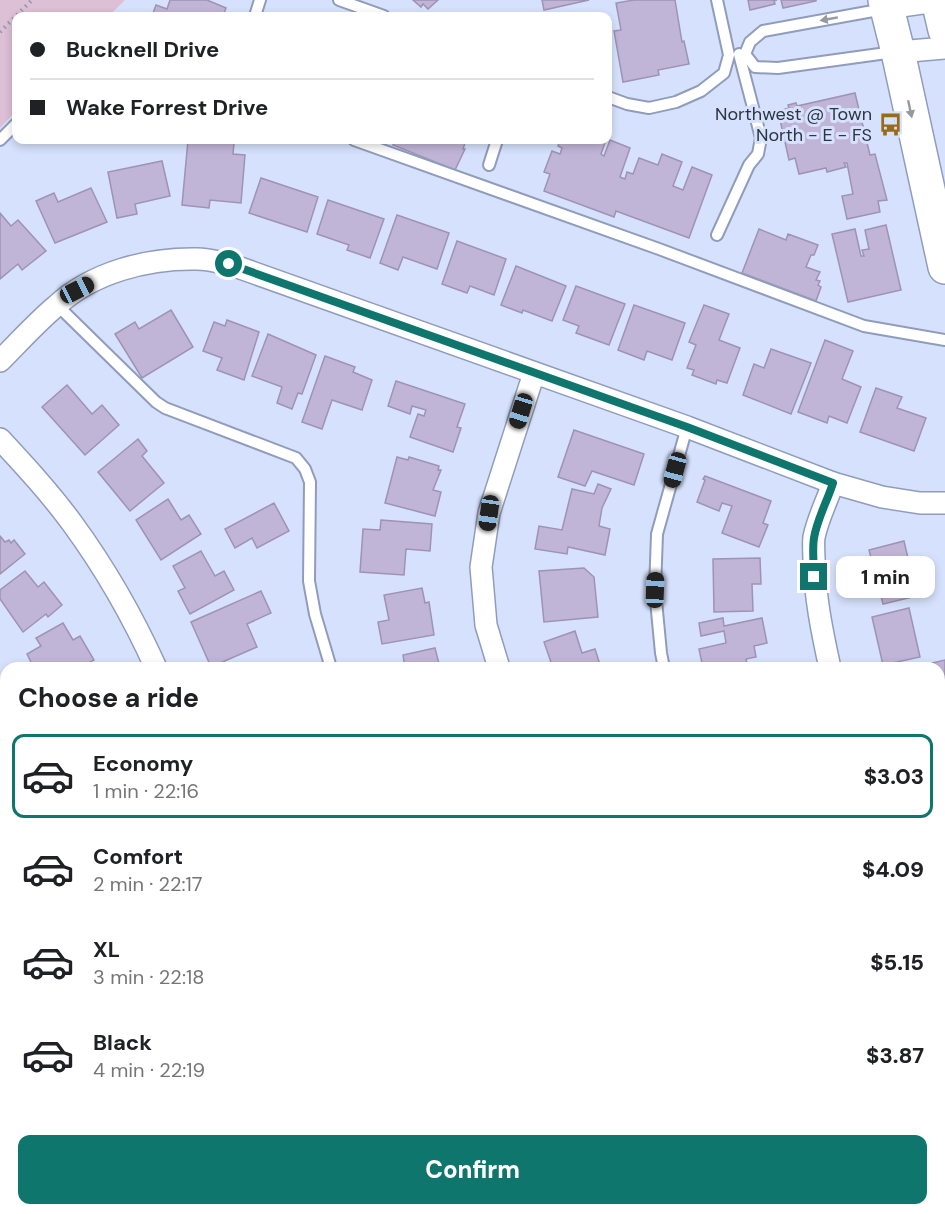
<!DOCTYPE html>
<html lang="en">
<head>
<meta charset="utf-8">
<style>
	:root { --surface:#fff; --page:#f6f6f6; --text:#202124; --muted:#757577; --line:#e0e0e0; --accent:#0f766e }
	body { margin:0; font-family:"DM Sans",sans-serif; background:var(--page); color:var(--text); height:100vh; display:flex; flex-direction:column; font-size:22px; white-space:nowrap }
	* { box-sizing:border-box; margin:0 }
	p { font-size:20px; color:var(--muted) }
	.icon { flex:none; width:33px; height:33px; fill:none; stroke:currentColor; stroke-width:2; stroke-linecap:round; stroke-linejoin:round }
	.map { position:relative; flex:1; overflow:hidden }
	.drawer { position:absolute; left:0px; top:662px; width:945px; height:554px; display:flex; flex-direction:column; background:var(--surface); border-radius:18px 18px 0 0; box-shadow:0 3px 9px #0003 }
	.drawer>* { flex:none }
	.top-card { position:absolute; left:12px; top:12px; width:600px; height:132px; border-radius:12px; box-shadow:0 3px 9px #0003; display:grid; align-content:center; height:132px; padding:0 18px; background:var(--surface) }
	.end { position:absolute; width:27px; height:27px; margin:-14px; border:8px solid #0f766e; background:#fff; box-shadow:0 0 0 3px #fff }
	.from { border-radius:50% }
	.bubble { position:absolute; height:42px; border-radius:12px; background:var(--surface); box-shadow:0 3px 9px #0003; font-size:20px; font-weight:800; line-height:42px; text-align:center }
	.car { position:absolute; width:18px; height:36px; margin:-18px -9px; border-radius:8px; box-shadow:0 0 4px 2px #0007; background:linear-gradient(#222 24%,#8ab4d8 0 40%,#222 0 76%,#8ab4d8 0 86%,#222 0) }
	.top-card b { display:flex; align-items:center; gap:21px; height:57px; font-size:22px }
	.top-card b+b { border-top:2px solid var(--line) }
	.top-card i { width:15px; height:15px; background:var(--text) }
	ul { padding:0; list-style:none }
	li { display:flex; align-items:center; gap:18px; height:84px; margin:0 12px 9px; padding:0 6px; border:3px solid transparent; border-radius:12px }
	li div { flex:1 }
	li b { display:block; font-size:22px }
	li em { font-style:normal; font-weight:800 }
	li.active { border-color:var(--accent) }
	li>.icon { width:54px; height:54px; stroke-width:1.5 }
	h2 { padding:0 18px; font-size:27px; line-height:72px }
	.primary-button { display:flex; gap:12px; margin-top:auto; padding:12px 18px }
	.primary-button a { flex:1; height:69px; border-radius:12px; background:var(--accent); color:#fff; font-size:24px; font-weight:800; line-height:69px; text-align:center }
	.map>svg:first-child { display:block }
</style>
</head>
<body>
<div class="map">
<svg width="945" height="1214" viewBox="0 0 945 1214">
	<rect width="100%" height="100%" fill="#d6e2fd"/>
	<path fill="#ddbfd6" d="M0,0h125l-16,16h-93v95l-16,17z"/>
	<g fill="#c1b5d7" stroke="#9e93b4" stroke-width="1.5">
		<path d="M170,0h37l19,8 -3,8h-71l4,-11 11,4z"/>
		<path d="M413,0h25l-10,9 -5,-5 -2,3z"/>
		<path d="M542,0h47l-45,10z"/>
		<path d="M634,0h41l7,42 2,-1 5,23 -31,6 1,5 -36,7 -9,-51 7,-1 -5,-27z"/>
		<path d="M748,0h29l-3,1 1,3 -25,6z"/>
		<path d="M781,0h35v1l-33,7z"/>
		<path d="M855,93l15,62 5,-1 12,46 -9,1 2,11 -33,7 -5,-23 11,-2 -6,-31h-3l2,4 -19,5 -1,-4 -27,6 -4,-16 -6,2 -11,-49 11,-3 -1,-3 8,-2 1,3z"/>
		<path d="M188,140l46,3 -1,11 12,1 -4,48 -31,-3 -1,8 -27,-3z"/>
		<path d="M396,140h70l-3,9h2l-10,21 -62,-25z"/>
		<path d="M560,140h46l-5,14 3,2 6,-16 20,8 -10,29 5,2 2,-7 6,2 6,-16 19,7 4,-11 20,8 -9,24 10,4 9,-23 20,8 -23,63 -73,-27 -2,6 -70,-26 6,-17 -6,-2 8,-21 8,3 2,-6 -4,-2z"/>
		<path d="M162,161l8,35 -35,8 2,10 -20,4 -9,-46z"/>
		<path d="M261,178l57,19 -11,35 -58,-19z"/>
		<path d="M91,188l16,34 -52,21 -19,-42 18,-8 4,9z"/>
		<path d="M328,200l56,19 -14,39 -23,-8 2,-5 -32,-11z"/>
		<path d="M0,213l11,13 7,-6 28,31 -24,19 -4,-6 -18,15z"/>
		<path d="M397,215l52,18 -12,36 -34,-12 -5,13 -18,-7z"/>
		<path d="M886,225l15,65 -53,12 -16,-68 23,-5 6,27h3l-2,-6 7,-1 -4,-19z"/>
		<path d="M759,229l27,11 2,-6 30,11 -4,10h-3l-5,12 14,5 -4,8 4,1 -2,4 3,2 -5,14 -74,-28z"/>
		<path d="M457,241l49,18 -12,36 -24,-9 -3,7 -25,-9z"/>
		<path d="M516,266l50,20 -14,35 -29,-11 -1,3 -21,-8z"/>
		<path d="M576,286l49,18 -16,41 -33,-12 3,-7 -16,-6z"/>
		<path d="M634,305l51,18 -13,37 -25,-9 -3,9 -26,-10z"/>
		<path d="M704,305l25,9 -10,26 21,8 -13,35 -10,-3 -1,4 -24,-9 2,-5 -7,-2 9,-23 -7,-3z"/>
		<path d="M171,310l22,37 -51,31 -27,-44 20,-12 4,7z"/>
		<path d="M227,320l32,12 -15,48 -27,-10 5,-12 -19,-7 11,-29 11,4z"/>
		<path d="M268,334l48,21 -14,39 -4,-1 -6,16 -15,-6 5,-16 -30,-11z"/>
		<path d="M825,340l28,11 -11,28 19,8 -14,36 -18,-7 -2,7 -29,-11z"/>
		<path d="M771,349l40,14 -20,51 -48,-19 11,-31 10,4z"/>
		<path d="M325,356l30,11 -2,5 19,8 -10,30 -30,-10 -10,29 -20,-7z"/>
		<path d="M396,381l69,23 -8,23 4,1 -8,24 -43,-15 8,-23 6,2 2,-6 -14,-4 -2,8 -22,-8z"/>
		<path d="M67,385l25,29 10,-9 17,20 -34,30 -43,-48z"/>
		<path d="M876,388l26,9 -5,11 29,10 -12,33 -54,-19z"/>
		<path d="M574,430l70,24 -10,31 -42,-14 -7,15 -27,-9z"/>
		<path d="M138,439l9,12 -5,5 22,27 -34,28 -32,-39z"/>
		<path d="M397,457l11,3 1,-3 30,9 -1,4h3l-8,20 8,2 -6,24 -50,-13z"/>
		<path d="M705,476l66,25 -8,22 5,2 -9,22 -37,-14 10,-27 -10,-3 -3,8 -22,-9 8,-22 -2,-1z"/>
		<path d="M598,484l13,5 -9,19 -3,18 11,3 -5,26 -37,-8 -1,7 -32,-5 4,-23 23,4 10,-41 22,5z"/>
		<path d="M168,499l13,21 8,-5 12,19 -40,26 -25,-40z"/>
		<path d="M274,503l15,28 -32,17 -5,-10 -17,10 -10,-19z"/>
		<path d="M381,520l51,4 -2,27 -24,-2 -2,26 -44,-3 3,-43 17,1z"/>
		<path d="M0,536l5,6 4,-2 2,3 3,-3 11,14 -25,20z"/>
		<path d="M904,541l7,30 12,-2 6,24 -46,11 -14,-54z"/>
		<path d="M201,551l14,25 9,-5 10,19 -44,24 -12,-23 7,-3 -12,-22z"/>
		<path d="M760,558l1,26h-9l1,27 -39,1 -1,-53z"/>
		<path d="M584,568l10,9 4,40 -54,5 -5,-51z"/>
		<path d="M25,571l13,16 6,-5 18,23 -14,12 -2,-3 -23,18 -23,-33v-9z"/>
		<path d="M422,588l3,15 4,-1 5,33 -52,9 -4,-22 11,-2 -5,-25z"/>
		<path d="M261,591l10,22 -24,11 10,23 -46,20 -20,-45z"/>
		<path d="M909,608l11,49 -37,8 -11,-48z"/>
		<path d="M723,618l1,8 38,-8 5,25 -13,3 2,11 -10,2 1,5 -16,4h-28l-4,-19 27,-6 -2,-12 -23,5 -2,-13z"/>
		<path d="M63,623l10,17 7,-4 14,24 -14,8h-46l-7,-14 14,-8 -5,-8z"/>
		<path d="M575,631l7,22 13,-4 6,19h-48l-9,-26z"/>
		<path d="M435,648l5,20h-35l-2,-13z"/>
		<path d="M945,660v30l-6,1v-23h-6l-1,-5z"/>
		<path d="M939,740l3,13 3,-1v26l-6,1z"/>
		<path d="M939,790h3l1,2h2v49l-6,1z"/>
		<path d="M945,858v46h-3l-3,-13v-32z"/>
		<path d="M3,890l3,16v32l-6,1v-48z"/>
		<path d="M945,909v32l-6,-24v-7z"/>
		<path d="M6,957v48l-6,1v-48z"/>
		<rect x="0" y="1016" width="6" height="61"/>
		<path d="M0,1091l6,1v47l-6,-1z"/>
		<path d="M0,1156l6,2v48l-6,-1z"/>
		<path d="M141,1209h32l-1,5z"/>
		<path d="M439,1209h46v3l4,1v1h-46l-5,-1z"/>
		<path d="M604,1209h36l-1,5h-36z"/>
		<path d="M649,1209h26l-1,5 -25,-1z"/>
		<path d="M827,1209h29l-22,5h-6z"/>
	</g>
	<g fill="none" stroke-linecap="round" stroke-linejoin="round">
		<defs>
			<g id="lane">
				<path d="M339,0l45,16"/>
				<path d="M884,9l-121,22 -13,11 -5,12 10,13 23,1 116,-16"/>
				<path d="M255,16l5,-16"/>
				<path d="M608,97l19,7 22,4 27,-6 25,-11 23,-18 5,-18 -12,-55"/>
				<path d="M0,140l16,-16"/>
				<path d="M354,140l305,109 205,77 81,14"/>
				<path d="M489,165l8,-25"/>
				<path d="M717,235l32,-70 9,-11 3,-16 -22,-84"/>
				<path d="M57,305l99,97 9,6 131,50 9,11 5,13 -1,99 6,33 16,54"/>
				<path d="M664,668l-3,-15 -6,-63 2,-56 30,-107"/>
				<path d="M0,707l6,13"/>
				<path d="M62,1214l1,-5"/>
				<path d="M382,1214l1,-5"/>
				<path d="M731,1214l1,-5"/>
			</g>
			<g id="street">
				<path d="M887,8l57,-8"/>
				<path d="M898,52l47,-4"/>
				<path d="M0,361c18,-18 36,-38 56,-55 37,-34 92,-48 141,-47 11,0 22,3 32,5l458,163 146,56 49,14 38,6h25"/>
				<path d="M0,439c25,27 50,54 72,84 33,45 61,94 84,145"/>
				<path d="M499,668l-13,-43 -5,-58 8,-54 45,-140"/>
				<path d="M830,668c-8,-36 -15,-71 -16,-108 0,-7 -1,-16 0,-23 4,-19 13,-36 19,-54"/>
				<path d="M939,1160l6,27"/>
				<path d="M225,1214l1,-5"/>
				<path d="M544,1214l1,-5"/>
			</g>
			<g id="primary">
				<path d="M885,0l13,52 47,215"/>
				<path d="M938,0l7,30"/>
			</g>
		</defs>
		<use href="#lane" stroke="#8f9cbc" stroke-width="14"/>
		<use href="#street" stroke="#8f9cbc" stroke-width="24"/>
		<use href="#primary" stroke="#8f9cbc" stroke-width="36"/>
		<path stroke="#8f98ad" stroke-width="4" stroke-dasharray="1.5 4.5" stroke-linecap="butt" d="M0,32l32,-32"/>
		<use href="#lane" stroke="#fff" stroke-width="10"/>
		<use href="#street" stroke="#fff" stroke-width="21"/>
		<use href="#primary" stroke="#fff" stroke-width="33"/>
	</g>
	<defs><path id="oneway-solid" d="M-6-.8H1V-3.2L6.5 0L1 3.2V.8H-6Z" transform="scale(1.5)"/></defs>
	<g fill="#969aa0">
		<use href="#oneway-solid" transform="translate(829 19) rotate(170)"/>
		<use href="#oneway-solid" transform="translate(910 109) rotate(78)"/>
	</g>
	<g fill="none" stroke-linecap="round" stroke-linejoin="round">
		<path stroke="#0f766e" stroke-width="8" d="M229,264l458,163 146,56c-6,19 -16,36 -19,55 -2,12 0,27 0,39"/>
	</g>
	<defs>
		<symbol id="bus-bare" viewBox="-9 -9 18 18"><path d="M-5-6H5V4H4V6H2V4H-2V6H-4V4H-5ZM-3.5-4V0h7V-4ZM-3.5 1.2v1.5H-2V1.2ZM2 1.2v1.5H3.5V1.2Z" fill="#986a1a" stroke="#d6e2fd" stroke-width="2.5" paint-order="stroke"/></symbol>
	</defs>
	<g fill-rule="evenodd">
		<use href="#bus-bare" x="874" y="108" width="33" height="33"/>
	</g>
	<g text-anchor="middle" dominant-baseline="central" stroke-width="6" stroke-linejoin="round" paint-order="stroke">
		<g font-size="18" fill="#2e3441" stroke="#d6e2fd" text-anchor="end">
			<text x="872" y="114">Northwest @ Town<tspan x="872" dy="21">North - E - FS</tspan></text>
		</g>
	</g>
</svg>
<i class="end from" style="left:229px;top:264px"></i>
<i class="end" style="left:814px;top:577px"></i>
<div class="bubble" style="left:836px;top:556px;width:99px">1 min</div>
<i class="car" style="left:77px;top:290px;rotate:63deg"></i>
<i class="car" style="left:521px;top:411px;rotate:197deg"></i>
<i class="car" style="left:675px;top:470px;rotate:195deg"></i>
<i class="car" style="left:489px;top:513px;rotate:188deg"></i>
<i class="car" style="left:655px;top:590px;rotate:2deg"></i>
<div class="top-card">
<b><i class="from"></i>Bucknell Drive</b>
<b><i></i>Wake Forrest Drive</b>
</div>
<section class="drawer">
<h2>Choose a ride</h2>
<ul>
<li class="active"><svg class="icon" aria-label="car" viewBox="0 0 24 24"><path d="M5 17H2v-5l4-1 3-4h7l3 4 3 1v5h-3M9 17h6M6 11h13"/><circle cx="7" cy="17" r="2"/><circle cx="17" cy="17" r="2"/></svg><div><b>Economy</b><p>1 min · 22:16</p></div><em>$3.03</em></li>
<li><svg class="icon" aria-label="car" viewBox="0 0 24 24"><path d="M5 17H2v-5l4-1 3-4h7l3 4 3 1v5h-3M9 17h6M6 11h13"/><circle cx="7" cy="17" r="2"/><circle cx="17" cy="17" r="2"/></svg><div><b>Comfort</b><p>2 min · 22:17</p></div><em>$4.09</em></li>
<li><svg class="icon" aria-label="car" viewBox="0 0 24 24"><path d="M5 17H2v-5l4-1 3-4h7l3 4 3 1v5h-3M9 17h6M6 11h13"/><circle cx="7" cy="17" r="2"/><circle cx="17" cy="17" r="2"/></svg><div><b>XL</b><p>3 min · 22:18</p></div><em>$5.15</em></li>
<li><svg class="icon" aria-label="car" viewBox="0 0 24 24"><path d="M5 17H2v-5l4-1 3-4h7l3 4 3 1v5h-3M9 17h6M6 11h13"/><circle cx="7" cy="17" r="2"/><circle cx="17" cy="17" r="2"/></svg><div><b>Black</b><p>4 min · 22:19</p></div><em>$3.87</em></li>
</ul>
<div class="primary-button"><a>Confirm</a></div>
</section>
</div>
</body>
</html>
